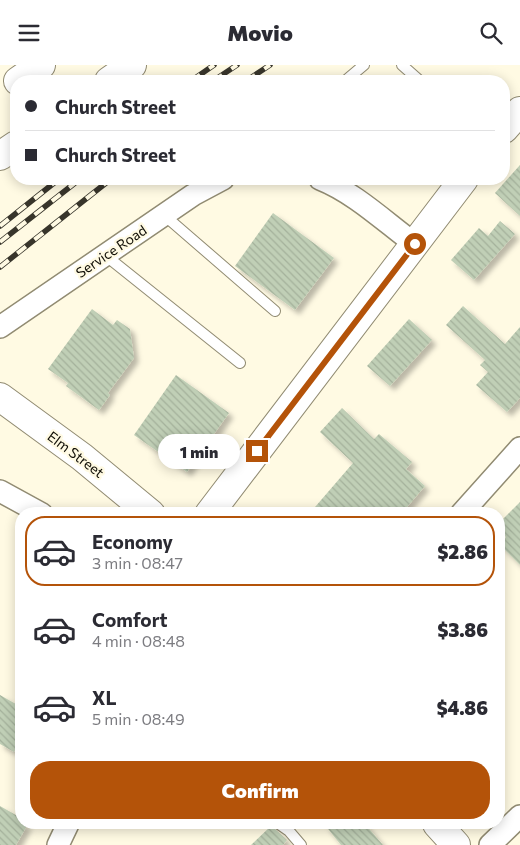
<!DOCTYPE html>
<html lang="en">
<head>
<meta charset="utf-8">
<style>
	:root { --surface:#fff; --page:#f2f2f3; --text:#2b2b33; --muted:#7c7c81; --line:#e1e1e2; --accent:#b45309 }
	body { margin:0; font-family:Commissioner,sans-serif; background:var(--page); color:var(--text); height:100vh; display:flex; flex-direction:column; font-size:19px; white-space:nowrap }
	* { box-sizing:border-box; margin:0 }
	p { font-size:16px; color:var(--muted) }
	.icon { flex:none; width:28px; height:28px; fill:none; stroke:currentColor; stroke-width:2; stroke-linecap:round; stroke-linejoin:round }
	.map { position:relative; flex:1; overflow:hidden }
	.side { position:absolute; left:15px; top:442px; width:490px; height:322px; display:flex; flex-direction:column; background:var(--surface); border-radius:20px; box-shadow:0 2px 12px #0003 }
	.side>* { flex:none }
	.banner { position:absolute; left:10px; top:10px; width:500px; height:110px; border-radius:20px; box-shadow:0 2px 12px #0003; display:grid; align-content:center; height:110px; padding:0 15px; background:var(--surface) }
	.end { position:absolute; width:22px; height:22px; margin:-11px; border:6px solid #b45309; background:#fff; box-shadow:0 0 0 2px #fff }
	.from { border-radius:50% }
	.bubble { position:absolute; height:35px; border-radius:18px; background:var(--surface); box-shadow:0 2px 12px #0003; font-size:16px; font-weight:800; line-height:35px; text-align:center }
	.banner b { display:flex; align-items:center; gap:18px; height:48px; font-size:19px }
	.banner b+b { border-top:1px solid var(--line) }
	.banner i { width:12px; height:12px; background:var(--text) }
	ul { padding:9px 0 0; list-style:none }
	li { display:flex; align-items:center; gap:15px; height:70px; margin:0 10px 8px; padding:0 5px; border:2px solid transparent; border-radius:20px }
	li div { flex:1 }
	li b { display:block; font-size:19px }
	li em { font-style:normal; font-weight:800 }
	li.current { border-color:var(--accent) }
	li>.icon { width:45px; height:45px; stroke-width:1.5 }
	.cta { display:flex; gap:10px; margin-top:auto; padding:10px 15px }
	.cta a { flex:1; height:58px; border-radius:20px; background:var(--accent); color:#fff; font-size:20px; font-weight:800; line-height:58px; text-align:center }
	header { display:flex; justify-content:space-between; align-items:center; height:65px; padding:0 15px; background:var(--surface); font-size:22px; font-weight:800 }
	.map>svg:first-child { display:block }
</style>
</head>
<body>
<header><svg class="icon" aria-label="menu" viewBox="0 0 24 24"><path d="M4 6h16M4 12h16M4 18h16"/></svg>Movio<svg class="icon" aria-label="search" viewBox="0 0 24 24"><circle cx="10" cy="10" r="6"/><path d="M15 15l6 6"/></svg></header>
<div class="map">
<svg width="520" height="780" viewBox="0 0 520 780">
	<defs>
		<pattern id="building-back-hatch" width="6" height="6" patternUnits="userSpaceOnUse" patternTransform="scale(1.25)"><rect width="6" height="6" fill="#c0cfb6"/><path d="M-1 5l2 2M0 0l6 6M5-1l2 2" fill="none" stroke="#a4b19b"/></pattern>
		<filter id="shadow"><feDropShadow dx="4.5" dy="4.5" stdDeviation="2.5" flood-color="#0004"/></filter>
	</defs>
	<rect width="100%" height="100%" fill="#fffae3"/>
	<g fill="url(#building-back-hatch)" filter="url(#shadow)">
		<path d="M520,100v51l-25,-23z"/>
		<path d="M273,148l61,45 -39,52 -60,-44z"/>
		<path d="M500,156l15,13 -41,46 -23,-20 28,-32 9,8z"/>
		<path d="M463,241l42,38 15,-17v71l-13,14 -31,-27 12,-13 -8,-7 5,-5 -39,-35z"/>
		<path d="M92,244l21,16 4,-5 13,9 4,29 -26,35 2,2 -11,15 -33,-24 2,-3 -20,-14z"/>
		<path d="M409,254l23,21 -42,46 -23,-20z"/>
		<path d="M176,310l53,38 -42,59 -53,-37z"/>
		<path d="M342,343l32,31 5,-5 33,28 -6,7 19,17 -24,28h-92l44,-51 -33,-31z"/>
		<path d="M520,437v63l-21,-21 7,-7 -7,-7v-7z"/>
		<path d="M0,630l21,12v32l-7,13 -14,-8z"/>
		<path d="M0,741l21,12v6h7l-12,21h-16z"/>
		<path d="M324,759h41l18,21h-42z"/>
		<path d="M272,760l3,4 12,11 -4,5h-32z"/>
	</g>
	<g fill="none" stroke-linecap="round" stroke-linejoin="round">
		<defs>
			<g id="service">
				<path d="M402,0l18,16"/>
				<path d="M345,16l19,-16"/>
				<path d="M164,150l111,96"/>
				<path d="M105,190l135,108"/>
				<path d="M279,759l10,7 12,14"/>
			</g>
			<g id="minor">
				<path d="M320,114c35,14 65,43 95,65"/>
				<path d="M0,262l193,-132 30,-16"/>
				<path d="M0,426l42,23"/>
				<path d="M461,449l59,-66"/>
				<path d="M58,780l10,-21"/>
				<path d="M490,780l30,-29"/>
			</g>
			<g id="secondary">
				<path d="M504,64l16,-18"/>
				<path d="M0,332l82,60 69,57"/>
				<path d="M209,449l255,-335"/>
				<path d="M437,759l19,21"/>
			</g>
			<g id="motorway">
				<path d="M18,16l23,-16"/>
				<path d="M109,16l23,-16"/>
				<path d="M0,91l16,-11"/>
			</g>
		</defs>
		<use href="#service" stroke="#918b72" stroke-width="12"/>
		<use href="#minor" stroke="#918b72" stroke-width="24"/>
		<use href="#secondary" stroke="#918b72" stroke-width="30"/>
		<use href="#motorway" stroke="#918b72" stroke-width="30"/>
		<use href="#service" stroke="#fff" stroke-width="10"/>
		<use href="#minor" stroke="#fff" stroke-width="21"/>
		<use href="#secondary" stroke="#fff" stroke-width="28"/>
		<use href="#motorway" stroke="#fff" stroke-width="28"/>
		<defs>
			<g id="rail">
				<path d="M191,16l23,-16"/>
				<path d="M213,16l24,-16"/>
				<path d="M246,16l24,-16"/>
				<path d="M0,161l59,-47"/>
				<path d="M0,177l80,-63"/>
				<path d="M0,202l111,-88"/>
			</g>
		</defs>
		<use href="#rail" stroke="#38352b" stroke-width="5.5"/>
		<use href="#rail" stroke="#fffae3" stroke-width="4" stroke-dasharray="11" stroke-linecap="butt"/>
	</g>
	<g fill="none" stroke-linecap="round" stroke-linejoin="round">
		<path stroke="#b45309" stroke-width="6" d="M257,386l158,-207"/>
	</g>
	<g text-anchor="middle" dominant-baseline="central" stroke-width="4.5" stroke-linejoin="round" paint-order="stroke">
		<g font-size="14" fill="#0f0d05" stroke="#fffae3">
			<text transform="translate(111 186) rotate(-34)">Service Road</text>
			<text transform="translate(76 389) rotate(37)">Elm Street</text>
		</g>
	</g>
</svg>
<i class="end from" style="left:415px;top:179px"></i>
<i class="end" style="left:257px;top:386px"></i>
<div class="bubble" style="left:158px;top:369px;width:82px">1 min</div>
<div class="banner">
<b><i class="from"></i>Church Street</b>
<b><i></i>Church Street</b>
</div>
<section class="side">
<ul>
<li class="current"><svg class="icon" aria-label="car" viewBox="0 0 24 24"><path d="M5 17H2v-5l4-1 3-4h7l3 4 3 1v5h-3M9 17h6M6 11h13"/><circle cx="7" cy="17" r="2"/><circle cx="17" cy="17" r="2"/></svg><div><b>Economy</b><p>3 min · 08:47</p></div><em>$2.86</em></li>
<li><svg class="icon" aria-label="car" viewBox="0 0 24 24"><path d="M5 17H2v-5l4-1 3-4h7l3 4 3 1v5h-3M9 17h6M6 11h13"/><circle cx="7" cy="17" r="2"/><circle cx="17" cy="17" r="2"/></svg><div><b>Comfort</b><p>4 min · 08:48</p></div><em>$3.86</em></li>
<li><svg class="icon" aria-label="car" viewBox="0 0 24 24"><path d="M5 17H2v-5l4-1 3-4h7l3 4 3 1v5h-3M9 17h6M6 11h13"/><circle cx="7" cy="17" r="2"/><circle cx="17" cy="17" r="2"/></svg><div><b>XL</b><p>5 min · 08:49</p></div><em>$4.86</em></li>
</ul>
<div class="cta"><a>Confirm</a></div>
</section>
</div>
</body>
</html>
